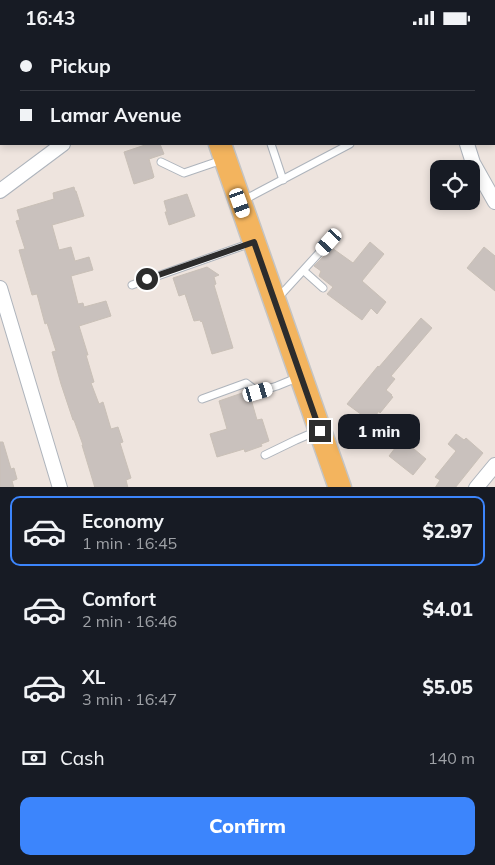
<!DOCTYPE html>
<html lang="en">
<head>
<meta charset="utf-8">
<style>
	:root { --surface:#171b24; --page:#242831; --text:#f1f3f6; --muted:#9ea1a6; --line:#363941; --accent:#3c85fc }
	body { margin:0; font-family:Mulish,sans-serif; background:var(--page); color:var(--text); height:100vh; display:flex; flex-direction:column; font-size:19px; white-space:nowrap }
	* { box-sizing:border-box; margin:0 }
	p { font-size:16px; color:var(--muted) }
	.icon { flex:none; width:28px; height:28px; fill:none; stroke:currentColor; stroke-width:2; stroke-linecap:round; stroke-linejoin:round }
	.map { position:relative; height:452px; overflow:hidden }
	.panel { display:flex; flex-direction:column; background:var(--surface); flex:1 }
	.panel>* { flex:none }
	.banner { position:absolute; left:0px; top:0px; width:495px; height:110px; box-shadow:0 2px 8px #0003; display:grid; align-content:center; height:110px; padding:0 20px; background:var(--surface) }
	.fabs { position:absolute; left:430px; top:125px; display:grid; gap:10px }
	.fabs a { display:grid; place-items:center; width:50px; height:50px; border-radius:10px; background:var(--surface); box-shadow:0 2px 8px #0003; font-size:25px }
	.end { position:absolute; width:22px; height:22px; margin:-11px; border:6px solid #2c2c2c; background:#fff; box-shadow:0 0 0 2px #fff }
	.from { border-radius:50% }
	.bubble { position:absolute; height:35px; border-radius:10px; background:var(--surface); box-shadow:0 2px 8px #0003; font-size:16px; font-weight:800; line-height:35px; text-align:center }
	.car { position:absolute; width:15px; height:30px; margin:-15px -8px; border-radius:6px; box-shadow:0 0 4px 1px #0007; background:linear-gradient(#fff 24%,#345 0 40%,#fff 0 76%,#345 0 86%,#fff 0) }
	.banner b { display:flex; align-items:center; gap:18px; height:48px; font-size:19px }
	.banner b+b { border-top:1px solid var(--line) }
	.banner i { width:12px; height:12px; background:var(--text) }
	ul { padding:9px 0 0; list-style:none }
	li { display:flex; align-items:center; gap:15px; height:70px; margin:0 10px 8px; padding:0 10px; border:2px solid transparent; border-radius:10px }
	li div { flex:1 }
	li b { display:block; font-size:19px }
	li em { font-style:normal; font-weight:800 }
	li.selected { border-color:var(--accent) }
	li>.icon { width:45px; height:45px; stroke-width:1.5 }
	.pay { display:flex; align-items:center; gap:12px; height:55px; padding:0 20px; font-size:19px }
	.pay p { margin-inline-start:auto }
	.cta { display:flex; gap:10px; margin-top:auto; padding:10px 20px }
	.cta a { flex:1; height:58px; border-radius:10px; background:var(--accent); color:#fff; font-size:20px; font-weight:800; line-height:58px; text-align:center }
	.status { display:flex; justify-content:space-between; align-items:center; height:35px; padding:0 25px; background:var(--surface); direction:ltr }
	.status svg { height:14px; fill:currentColor }
	.map>svg:first-child { display:block }
</style>
</head>
<body>
<div class="status"><b>16:43</b><svg viewBox="0 0 49 12"><path d="M0 12V9h3v3zM5 12V6h3v6zM10 12V3h3v9zM15 12V0h3v12zM26 1h20v11H26zM47 4h2v5h-2z"/></svg></div>
<div class="map">
<svg width="495" height="453" viewBox="0 0 495 453">
	<rect width="100%" height="100%" fill="#eee4de"/>
	<g fill="#c9c1bd" stroke="#c9c0b7">
		<path d="M148,109h12l4,10 -15,5 5,18 -1,1 -19,6 -10,-32z"/>
		<path d="M74,152l1,4h1l8,25 -32,9 7,25 12,-3 4,14 14,-4 4,13 -22,6 7,28 5,-1 1,4 22,-6 5,15 -32,10 9,29h-2l8,27 -3,1 8,21 4,-2 8,27 7,-2 5,15 -3,1 11,35 -5,2 2,8h-33l-13,-43h1l-9,-25h-1l-12,-36 -9,-32 4,-1 -9,-28 -2,1 -8,-30 -5,1 -13,-45 6,-1 -9,-28 4,-1 -3,-10 37,-11 -1,-6z"/>
		<path d="M187,159l8,22 -26,9 -4,-13h2l-3,-11z"/>
		<path d="M370,207l14,12 -22,27 24,21 -9,12 -6,-6 -9,12 -35,-26 6,-7 -14,-11 2,-5 -7,-5 18,-18 21,15z"/>
		<path d="M484,212l11,9v35l-28,-23z"/>
		<path d="M207,232l12,8 -5,2 2,7 -2,1 19,63 -21,6 -10,-33 -1,1 -1,-2 -6,1 -9,-27 -6,2 -6,-18z"/>
		<path d="M421,283l11,10 -41,48 4,3 -9,11 6,5 -1,1 2,1 -13,16 -1,-2 -13,17 -4,-13 -15,-11 31,-38 1,1z"/>
		<path d="M245,357l3,8 3,-1 6,21 5,-1 7,22 -8,3 1,2 -17,6 -1,-3 -27,8 -7,-23 17,-5 -8,-28z"/>
		<path d="M456,399l8,6 2,-2 17,15 -28,35h-20l5,-8 -5,-3 21,-26 -8,-7z"/>
		<path d="M402,404l24,20 -13,16 -24,-19z"/>
		<path d="M0,407h3l8,27 3,-1 3,11 -5,2 2,7h-14z"/>
	</g>
	<g fill="none" stroke-linecap="round" stroke-linejoin="round">
		<defs>
			<g id="lane">
				<path d="M311,0v1"/>
				<path d="M268,1l1,-1"/>
				<path d="M271,109l12,36"/>
				<path d="M161,127l23,11 38,-13"/>
				<path d="M242,166l108,-57"/>
				<path d="M304,236l19,17"/>
				<path d="M132,250l119,-42"/>
				<path d="M277,264l52,-57"/>
				<path d="M202,364l44,-16 12,9 19,-6 22,-9"/>
				<path d="M265,420l31,-15 21,-9"/>
			</g>
			<g id="street">
				<path d="M494,70l1,-2"/>
				<path d="M467,109l6,19 22,39"/>
				<path d="M0,156l63,-47"/>
				<path d="M0,253l60,200"/>
				<path d="M476,453l19,-23"/>
			</g>
			<g id="primary">
				<path d="M184,0l1,1"/>
				<path d="M220,109l120,344"/>
			</g>
		</defs>
		<use href="#lane" stroke="#aeb4bc" stroke-width="9"/>
		<use href="#street" stroke="#aeb4bc" stroke-width="16"/>
		<use href="#primary" stroke="#c4c4c4" stroke-width="25"/>
		<use href="#lane" stroke="#fff" stroke-width="7"/>
		<use href="#street" stroke="#fff" stroke-width="14"/>
		<use href="#primary" stroke="#f3b45e" stroke-width="22"/>
	</g>
	<g fill="none" stroke-linecap="round" stroke-linejoin="round">
		<path stroke="#2c2c2c" stroke-width="6" d="M147,244l107,-37 66,189"/>
	</g>
</svg>
<div class="fabs">
<a><svg class="icon" aria-label="locate" viewBox="0 0 24 24"><circle cx="12" cy="12" r="6"/><path d="M12 2v4M12 18v4M2 12h4M18 12h4"/></svg></a>
</div>
<i class="end from" style="left:147px;top:244px"></i>
<i class="end" style="left:320px;top:396px"></i>
<div class="bubble" style="left:338px;top:379px;width:82px">1 min</div>
<i class="car" style="left:240px;top:168px;rotate:160deg"></i>
<i class="car" style="left:329px;top:207px;rotate:222deg"></i>
<i class="car" style="left:258px;top:357px;rotate:74deg"></i>
<div class="banner">
<b><i class="from"></i>Pickup</b>
<b><i></i>Lamar Avenue</b>
</div>
</div>
<section class="panel">
<ul>
<li class="selected"><svg class="icon" aria-label="car" viewBox="0 0 24 24"><path d="M5 17H2v-5l4-1 3-4h7l3 4 3 1v5h-3M9 17h6M6 11h13"/><circle cx="7" cy="17" r="2"/><circle cx="17" cy="17" r="2"/></svg><div><b>Economy</b><p>1 min · 16:45</p></div><em>$2.97</em></li>
<li><svg class="icon" aria-label="car" viewBox="0 0 24 24"><path d="M5 17H2v-5l4-1 3-4h7l3 4 3 1v5h-3M9 17h6M6 11h13"/><circle cx="7" cy="17" r="2"/><circle cx="17" cy="17" r="2"/></svg><div><b>Comfort</b><p>2 min · 16:46</p></div><em>$4.01</em></li>
<li><svg class="icon" aria-label="car" viewBox="0 0 24 24"><path d="M5 17H2v-5l4-1 3-4h7l3 4 3 1v5h-3M9 17h6M6 11h13"/><circle cx="7" cy="17" r="2"/><circle cx="17" cy="17" r="2"/></svg><div><b>XL</b><p>3 min · 16:47</p></div><em>$5.05</em></li>
</ul>
<div class="pay"><svg class="icon" aria-label="cash" viewBox="0 0 24 24"><path d="M3 7h18v10H3z"/><circle cx="12" cy="12" r="2"/></svg>Cash<p>140 m</p></div>
<div class="cta"><a>Confirm</a></div>
</section>
</body>
</html>
